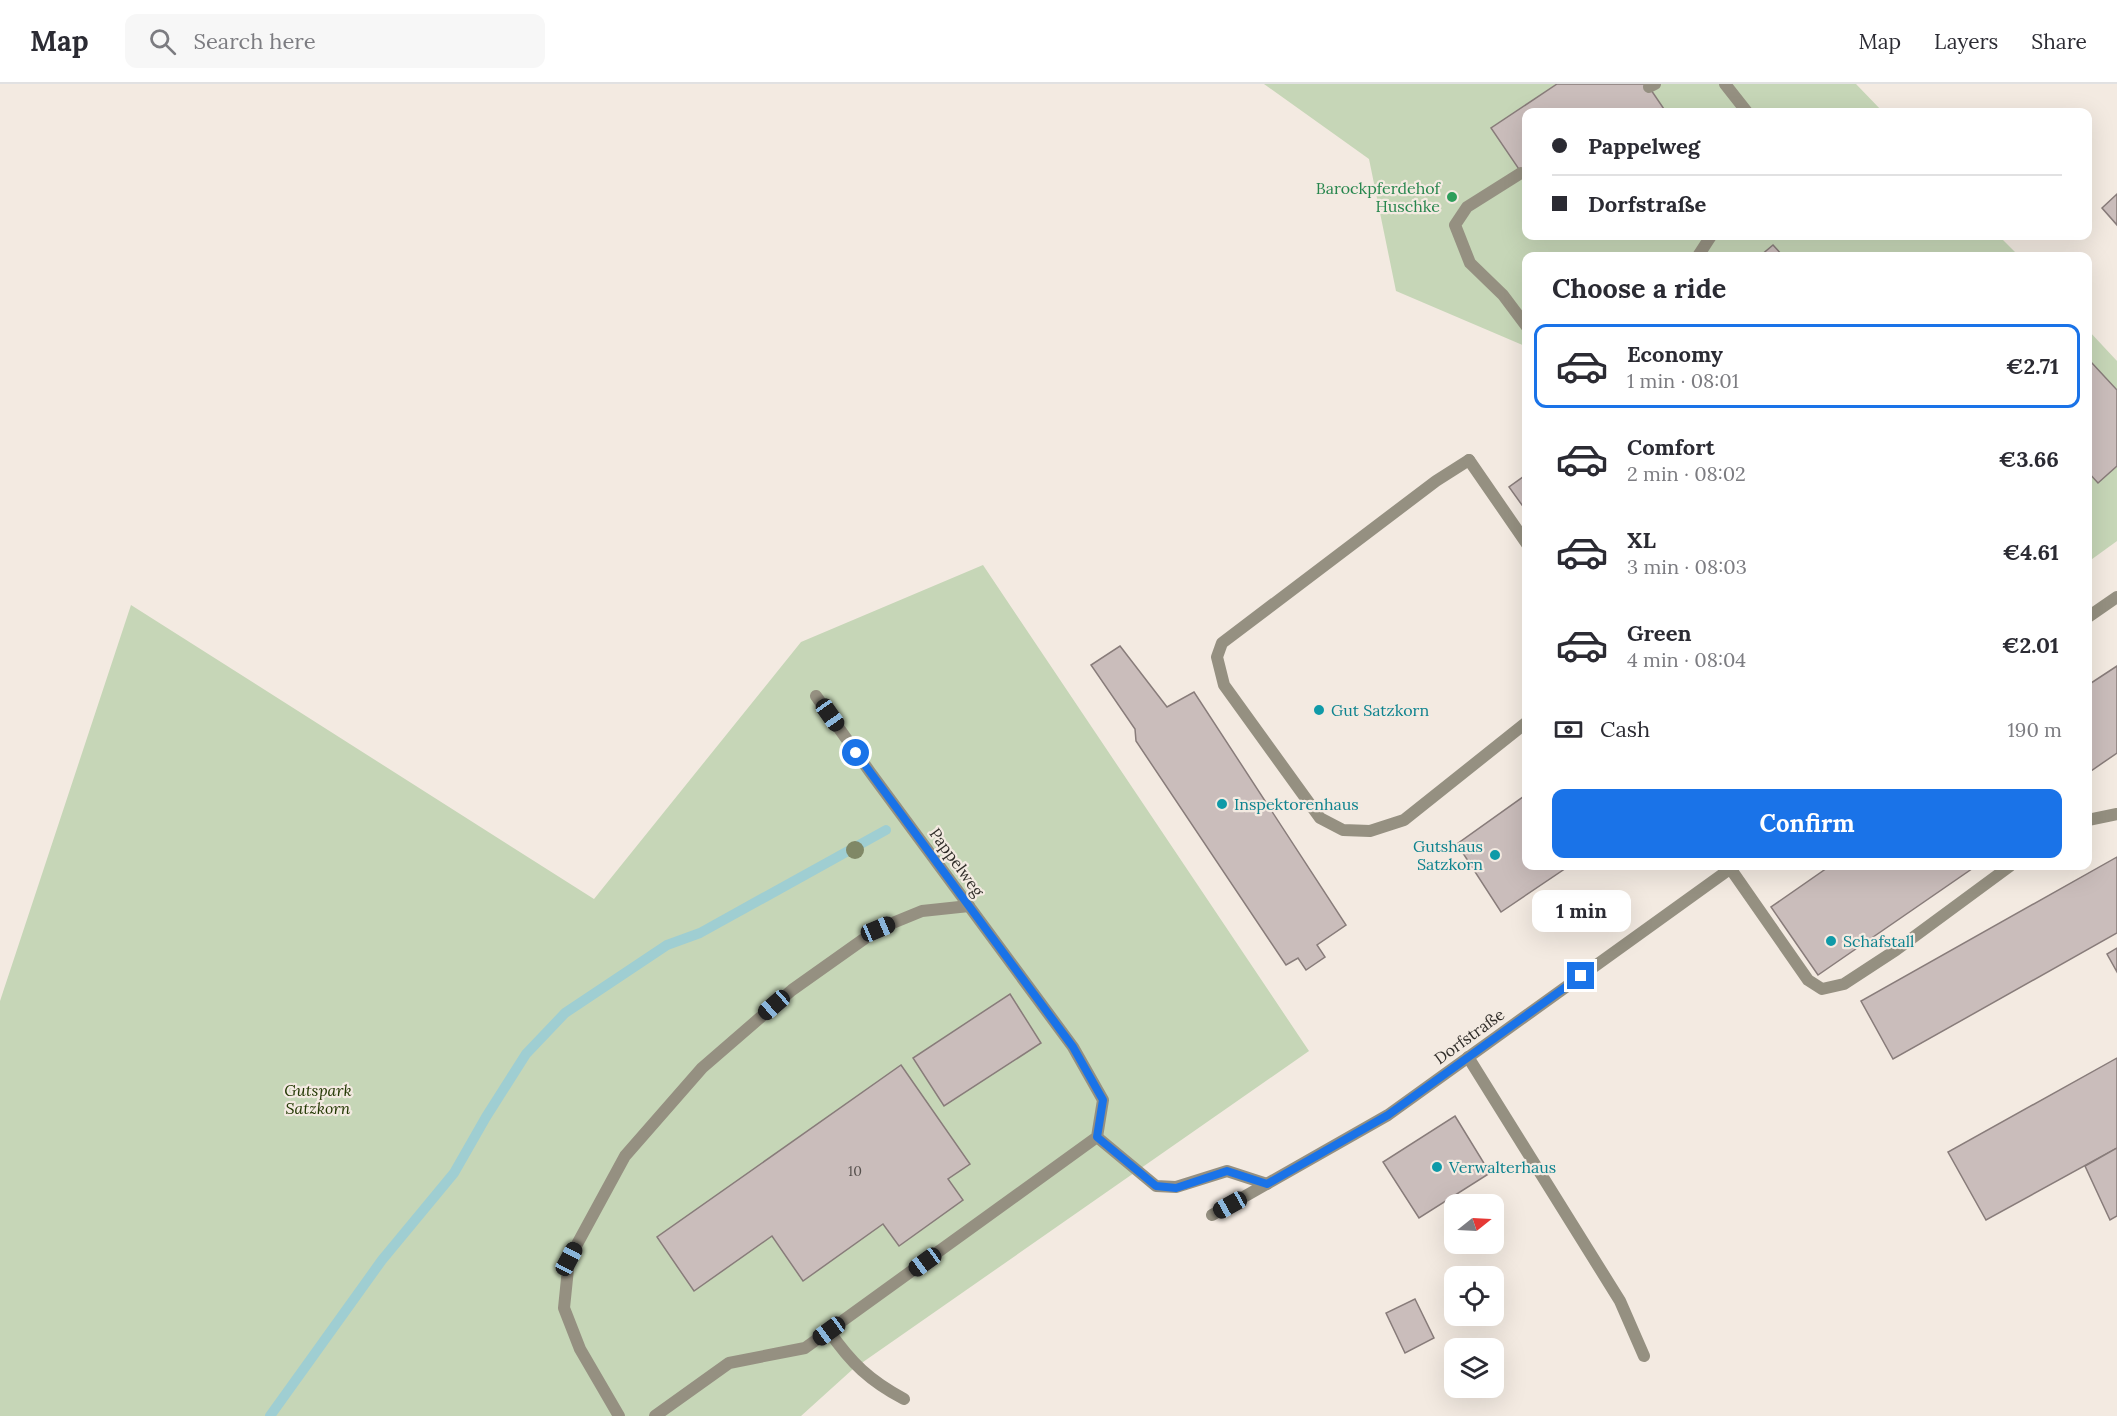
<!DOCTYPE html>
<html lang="en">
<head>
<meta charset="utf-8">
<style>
	:root { --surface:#fff; --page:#f7f7f7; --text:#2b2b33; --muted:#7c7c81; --line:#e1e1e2; --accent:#1a73e8 }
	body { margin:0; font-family:Lora,serif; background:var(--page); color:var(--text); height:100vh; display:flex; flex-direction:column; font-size:22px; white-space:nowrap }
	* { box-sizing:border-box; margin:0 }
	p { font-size:20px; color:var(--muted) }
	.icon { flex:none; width:33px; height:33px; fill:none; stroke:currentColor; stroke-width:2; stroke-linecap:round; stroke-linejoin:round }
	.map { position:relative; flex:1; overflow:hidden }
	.details { position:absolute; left:1522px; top:168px; width:570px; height:618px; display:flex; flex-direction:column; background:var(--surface); border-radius:12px; box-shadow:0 6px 24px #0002 }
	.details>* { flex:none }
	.banner { position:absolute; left:1522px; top:24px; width:570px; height:132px; border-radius:12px; box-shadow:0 6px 24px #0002; display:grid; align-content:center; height:132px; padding:0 30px; background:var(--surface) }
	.needle { width:39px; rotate:72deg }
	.buttons { position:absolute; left:1444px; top:1110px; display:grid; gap:12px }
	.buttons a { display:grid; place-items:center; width:60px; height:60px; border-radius:12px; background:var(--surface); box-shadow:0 6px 24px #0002; font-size:30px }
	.end { position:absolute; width:27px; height:27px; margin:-14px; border:8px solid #1a73e8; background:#fff; box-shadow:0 0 0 3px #fff }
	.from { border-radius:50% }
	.bubble { position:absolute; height:42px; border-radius:12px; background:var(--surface); box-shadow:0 6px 24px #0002; font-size:20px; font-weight:700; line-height:42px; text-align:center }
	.car { position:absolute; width:18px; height:36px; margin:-18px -9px; border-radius:8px; box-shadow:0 0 4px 2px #0007; background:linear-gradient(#222 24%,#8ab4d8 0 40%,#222 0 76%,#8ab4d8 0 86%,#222 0) }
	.banner b { display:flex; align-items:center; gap:21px; height:57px; font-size:22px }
	.banner b+b { border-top:2px solid var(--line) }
	.banner i { width:15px; height:15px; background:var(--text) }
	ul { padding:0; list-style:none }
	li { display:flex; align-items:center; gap:18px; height:84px; margin:0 12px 9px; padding:0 18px; border:3px solid transparent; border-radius:12px }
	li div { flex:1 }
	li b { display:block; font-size:22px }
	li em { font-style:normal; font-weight:700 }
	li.active { border-color:var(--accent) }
	li>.icon { width:54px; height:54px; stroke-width:1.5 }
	h2 { padding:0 30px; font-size:27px; line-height:72px }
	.pay { display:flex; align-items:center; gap:15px; height:66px; padding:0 30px; font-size:22px }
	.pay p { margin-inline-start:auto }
	.action { display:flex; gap:12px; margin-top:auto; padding:12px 30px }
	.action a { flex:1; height:69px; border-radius:12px; background:var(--accent); color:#fff; font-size:24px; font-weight:700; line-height:69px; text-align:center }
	header { display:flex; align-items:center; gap:36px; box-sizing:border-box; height:84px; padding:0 30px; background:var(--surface); border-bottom:2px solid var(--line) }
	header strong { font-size:28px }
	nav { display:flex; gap:33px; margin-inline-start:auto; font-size:21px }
	.search { width:420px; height:54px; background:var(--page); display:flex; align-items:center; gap:15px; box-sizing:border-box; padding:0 21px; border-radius:12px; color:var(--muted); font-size:22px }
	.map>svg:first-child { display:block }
</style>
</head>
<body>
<header>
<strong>Map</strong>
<div class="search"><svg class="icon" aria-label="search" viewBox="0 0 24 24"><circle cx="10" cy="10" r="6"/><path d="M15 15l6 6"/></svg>Search here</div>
<nav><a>Map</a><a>Layers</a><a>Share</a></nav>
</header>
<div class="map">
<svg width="2117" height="1332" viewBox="0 0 2117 1332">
	<rect width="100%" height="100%" fill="#f3eae1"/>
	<g fill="#c6d6b7">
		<path d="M1264,0h592l27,28h-356v124h472l20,20h-492v91l-131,-56 -27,-132z"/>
		<path d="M2088,246l29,31v180l-29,21z"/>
		<path d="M983,481l326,486 -456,318 -52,47h-801v-415l131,-396 463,294 207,-257z"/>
	</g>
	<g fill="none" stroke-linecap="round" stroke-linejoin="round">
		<path stroke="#9fced2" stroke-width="10" d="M270,1332l112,-156 72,-87 32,-56 40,-63 39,-41 102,-68 33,-12 186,-103"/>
	</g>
	<g fill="#cabdbb" stroke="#887c7a" stroke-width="1.5">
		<path d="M1557,0h90l19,28h-139v69l-36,-53z"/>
		<path d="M2117,110v31l-15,-17z"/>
		<path d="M1773,161l10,11h-23z"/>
		<path d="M2091,278l26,28v76l-19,17 -10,-11v-107z"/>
		<path d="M1527,390v38l-18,-25z"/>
		<path d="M1120,562l47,61 27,-15 152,233 -29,20 8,12 -19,13 -8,-12 -12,7 -150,-224 -1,-12 -44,-64z"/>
		<path d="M2117,582v87l-29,20v-88z"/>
		<path d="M1527,710v72h42l-68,46 -44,-68z"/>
		<path d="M2117,773v76l-224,126 -32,-58z"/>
		<path d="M1830,782h146l-158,109 -47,-68z"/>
		<path d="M2117,864v24l-10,-18z"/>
		<path d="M1010,910l31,49 -97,63 -31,-48z"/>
		<path d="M2117,974v90l-131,72 -38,-68z"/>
		<path d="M901,981l69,99 -22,15 15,21 -64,46 -16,-22 -80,57 -31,-45 -78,55 -37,-54z"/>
		<path d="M1455,1032l35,57 -71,45 -36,-56z"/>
		<path d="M2117,1064v68l-7,4 -25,-54z"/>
		<path d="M1415,1215l19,39 -29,15 -19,-40z"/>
	</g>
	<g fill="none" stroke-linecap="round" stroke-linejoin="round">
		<g stroke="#959081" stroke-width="12">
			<path d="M1725,0l22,28"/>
			<path d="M1649,3l6,-3"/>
			<path d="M1521,89l-54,34 -12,18 15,38 33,32 24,32"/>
			<path d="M1698,172l13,-20"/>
			<path d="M1469,376l-33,21 -214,162 -5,14 7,28 96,133 23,12 27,1 34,-11 123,-98"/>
			<path d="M2088,736l29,-6"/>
			<path d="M1730,784l78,112 14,9 22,-5 52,-34 114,-84"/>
			<path d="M1468,973l152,244 24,55"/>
			<path d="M1097,1053l59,49 20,1 51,-16 40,13"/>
			<path d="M829,1247c22,32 41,50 75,68"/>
			<path d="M619,1332l-39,-67 -16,-41 5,-49 56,-103 77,-88 90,-78 86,-61 44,-18 47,-5"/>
			<path d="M655,1332l74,-53 76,-15 292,-211 6,-37 -30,-53 -203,-275 -54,-76"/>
		</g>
		<g stroke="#959081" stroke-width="12">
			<path d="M1469,376l58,84"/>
			<path d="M2088,533l29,-20"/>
			<path d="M1212,1131l176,-100 346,-249"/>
		</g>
	</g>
	<circle fill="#808866" cx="855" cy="766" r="9"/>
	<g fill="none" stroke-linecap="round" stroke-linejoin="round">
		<path stroke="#1a73e8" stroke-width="8" d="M856,669l217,294 30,53 -6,37 59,49 20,2 51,-17 40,13 121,-69 193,-139"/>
	</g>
	<circle fill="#2e9e5b" stroke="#f3eae1" stroke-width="2" cx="1452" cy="113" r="6"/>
	<g fill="#0f9aa8" stroke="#f3eae1" stroke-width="2">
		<circle cx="1319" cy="626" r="6"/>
		<circle cx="1222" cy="720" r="6"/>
		<circle cx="1495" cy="771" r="6"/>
		<circle cx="1831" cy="857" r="6"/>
		<circle cx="1437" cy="1083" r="6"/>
	</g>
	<g text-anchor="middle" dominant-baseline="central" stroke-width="4.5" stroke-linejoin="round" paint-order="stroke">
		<g font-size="14" fill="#56504d">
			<text x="855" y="1087">10</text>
		</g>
		<g font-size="16" fill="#27864d" stroke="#f3eae1" text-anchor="end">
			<text x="1440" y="104">Barockpferdehof<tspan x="1440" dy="18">Huschke</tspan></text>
		</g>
		<g font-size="16" fill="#0d838f" stroke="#f3eae1" text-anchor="start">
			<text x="1331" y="626">Gut Satzkorn</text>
			<text x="1234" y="720">Inspektorenhaus</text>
			<text x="1483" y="762" text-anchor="end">Gutshaus<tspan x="1483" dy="18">Satzkorn</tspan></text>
			<text x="1843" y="857">Schafstall</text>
			<text x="1449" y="1083">Verwalterhaus</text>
		</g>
		<g font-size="16" fill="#2f2c28" stroke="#f3eae1">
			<text transform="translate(957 778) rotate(54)">Pappelweg</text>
			<text transform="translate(1469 952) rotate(-36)">Dorfstraße</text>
		</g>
		<g font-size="16" font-style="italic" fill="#223702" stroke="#f3eae1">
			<text x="318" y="1006">Gutspark<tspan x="318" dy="18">Satzkorn</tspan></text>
		</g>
	</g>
</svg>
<div class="buttons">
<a><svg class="needle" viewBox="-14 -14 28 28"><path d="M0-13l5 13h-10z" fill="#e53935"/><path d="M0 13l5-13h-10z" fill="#7c7c81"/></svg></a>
<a><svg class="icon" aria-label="locate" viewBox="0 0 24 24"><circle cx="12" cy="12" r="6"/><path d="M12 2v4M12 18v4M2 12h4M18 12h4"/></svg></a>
<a><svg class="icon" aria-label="layers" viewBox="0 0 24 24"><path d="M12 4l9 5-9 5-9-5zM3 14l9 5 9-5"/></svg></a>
</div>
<i class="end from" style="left:856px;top:669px"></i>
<i class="end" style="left:1581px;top:892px"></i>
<div class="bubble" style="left:1532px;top:806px;width:99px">1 min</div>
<i class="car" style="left:830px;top:631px;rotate:145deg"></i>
<i class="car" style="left:878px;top:845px;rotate:67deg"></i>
<i class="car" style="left:774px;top:921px;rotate:229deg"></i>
<i class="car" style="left:1230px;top:1121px;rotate:241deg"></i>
<i class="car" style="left:569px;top:1175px;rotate:28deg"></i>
<i class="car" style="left:925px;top:1178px;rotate:234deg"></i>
<i class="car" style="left:829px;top:1247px;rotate:234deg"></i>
<div class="banner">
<b><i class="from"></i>Pappelweg</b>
<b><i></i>Dorfstraße</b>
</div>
<section class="details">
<h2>Choose a ride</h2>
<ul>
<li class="active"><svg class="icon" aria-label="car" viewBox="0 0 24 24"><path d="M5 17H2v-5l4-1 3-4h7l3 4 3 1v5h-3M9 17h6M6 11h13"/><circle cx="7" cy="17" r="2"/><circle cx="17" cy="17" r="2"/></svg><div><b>Economy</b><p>1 min · 08:01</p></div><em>€2.71</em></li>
<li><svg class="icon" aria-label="car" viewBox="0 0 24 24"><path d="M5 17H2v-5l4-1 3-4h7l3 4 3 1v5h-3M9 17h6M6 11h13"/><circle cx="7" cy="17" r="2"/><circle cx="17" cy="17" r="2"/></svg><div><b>Comfort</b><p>2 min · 08:02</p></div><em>€3.66</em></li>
<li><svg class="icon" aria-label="car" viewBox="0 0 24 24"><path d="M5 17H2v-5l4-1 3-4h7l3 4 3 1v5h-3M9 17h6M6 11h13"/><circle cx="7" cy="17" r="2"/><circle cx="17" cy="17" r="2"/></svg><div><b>XL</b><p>3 min · 08:03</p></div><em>€4.61</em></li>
<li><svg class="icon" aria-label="car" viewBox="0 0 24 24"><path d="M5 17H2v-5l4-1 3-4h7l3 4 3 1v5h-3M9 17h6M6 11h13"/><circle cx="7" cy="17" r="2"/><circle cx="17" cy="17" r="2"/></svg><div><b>Green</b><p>4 min · 08:04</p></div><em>€2.01</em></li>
</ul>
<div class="pay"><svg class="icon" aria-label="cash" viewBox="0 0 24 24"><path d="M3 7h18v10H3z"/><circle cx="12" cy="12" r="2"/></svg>Cash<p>190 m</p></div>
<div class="action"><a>Confirm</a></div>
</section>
</div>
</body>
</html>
